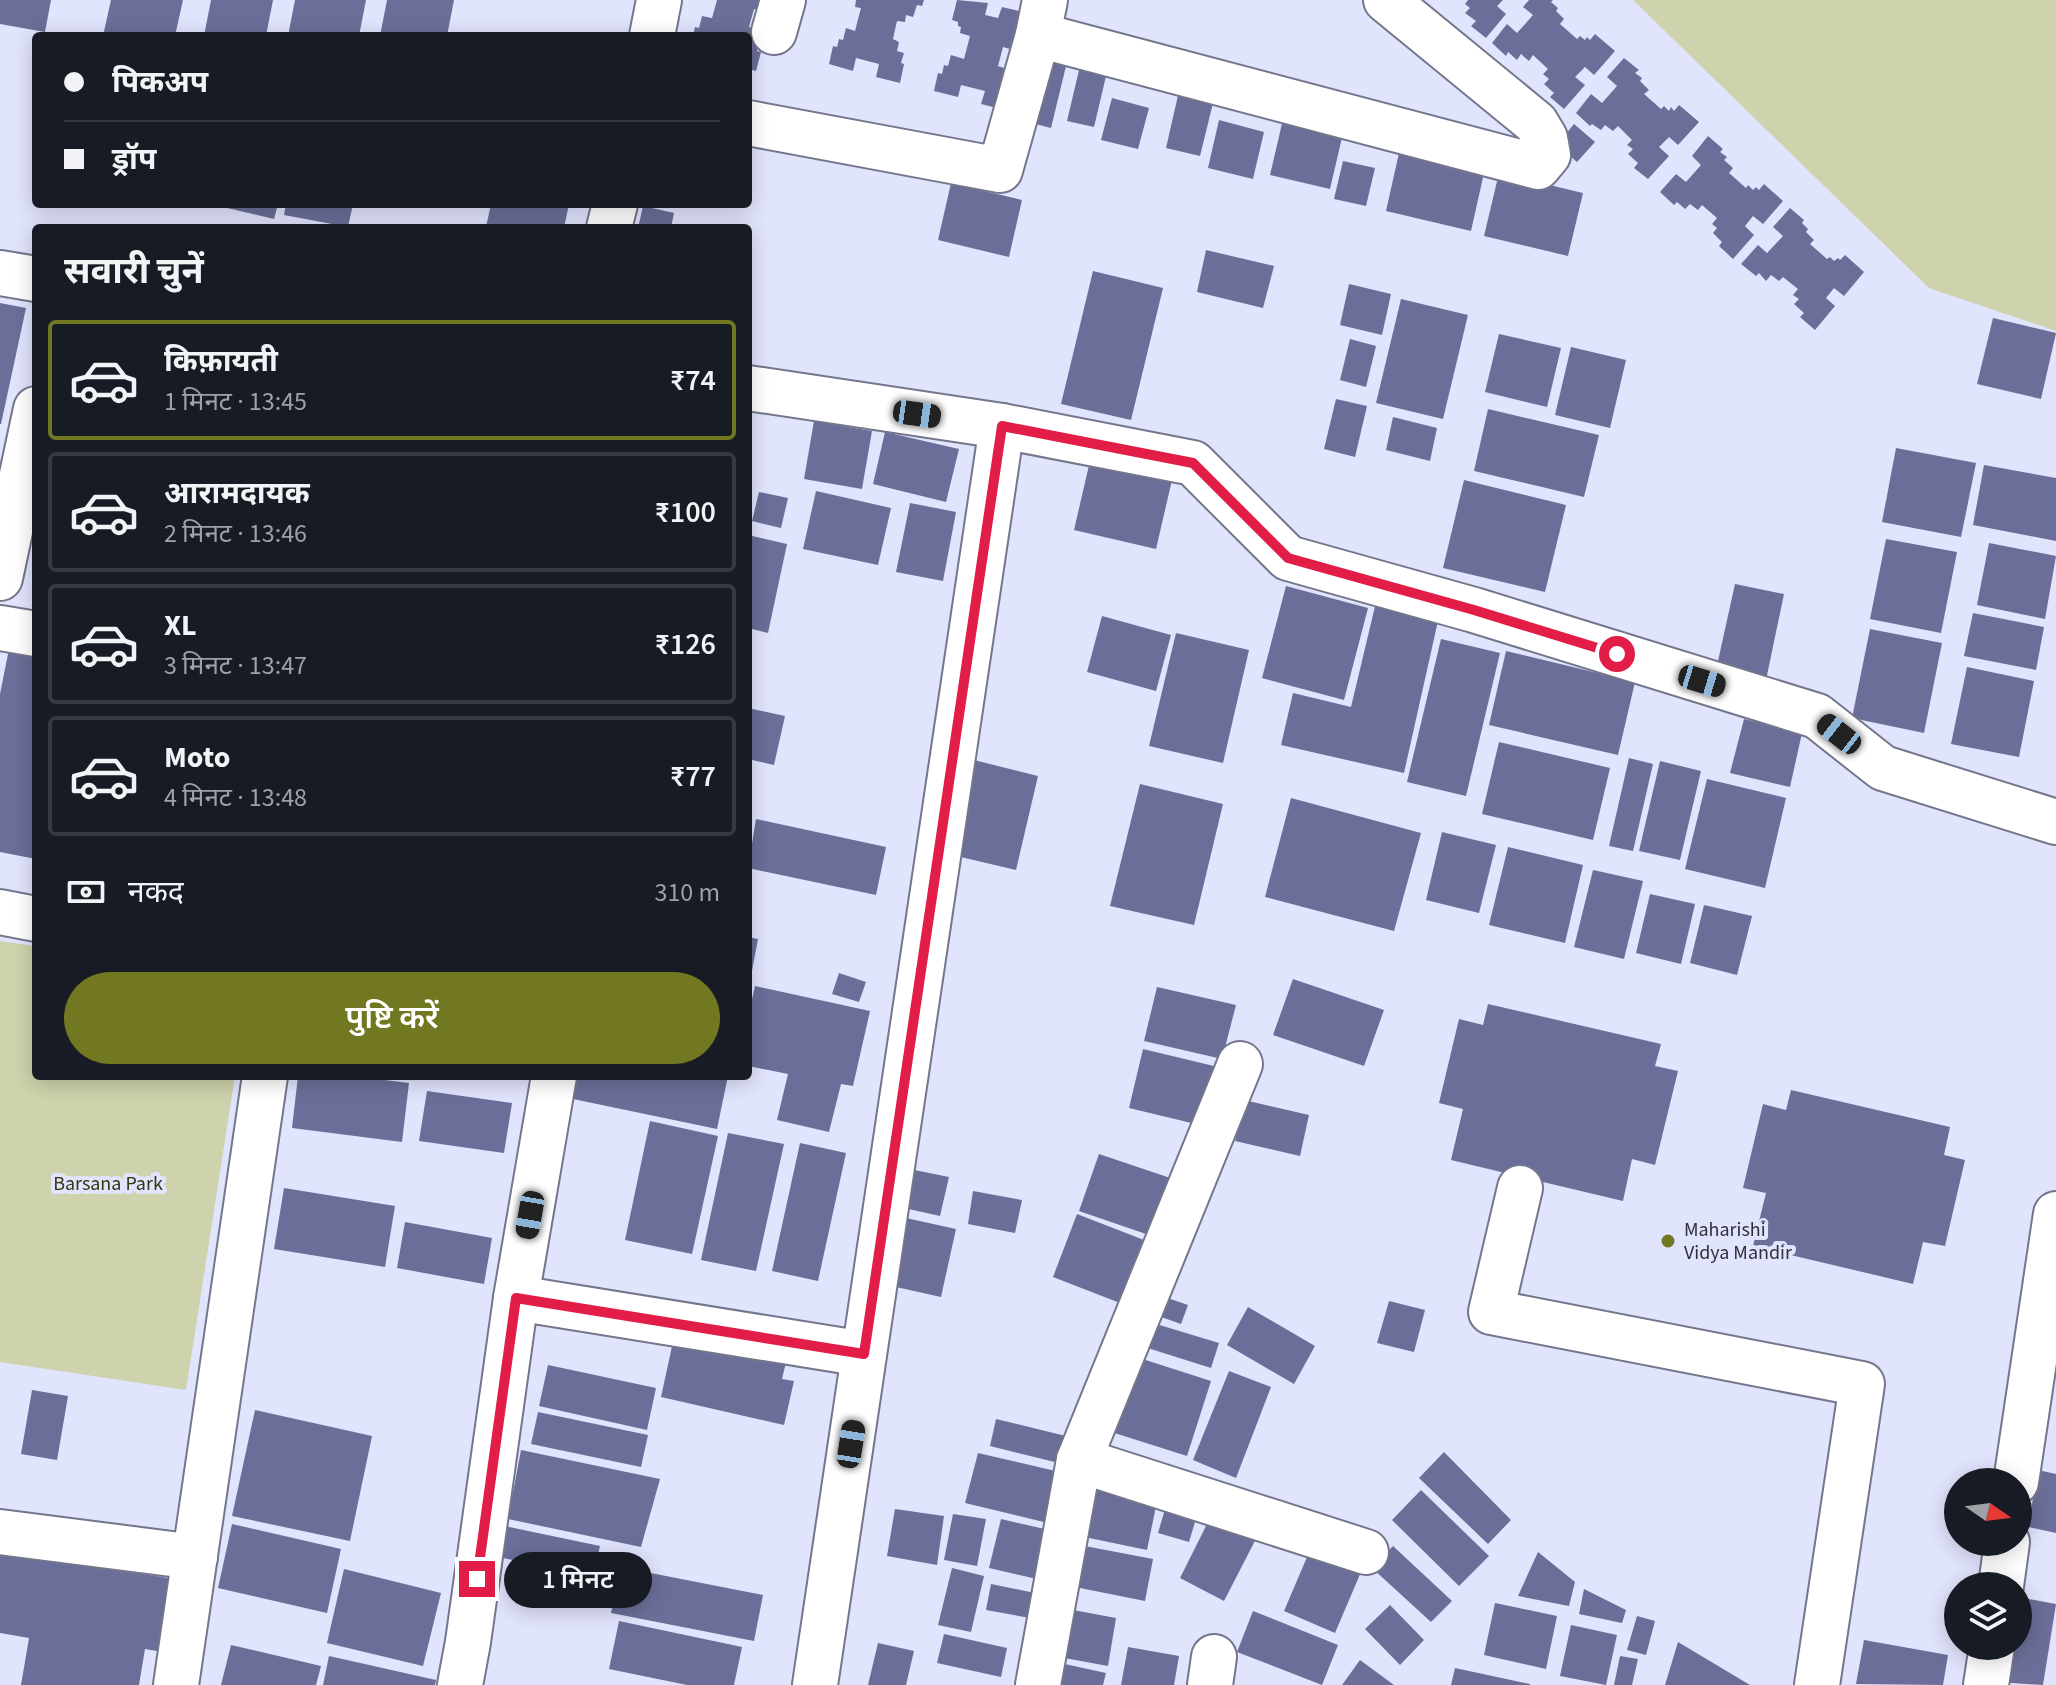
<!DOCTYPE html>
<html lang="hi">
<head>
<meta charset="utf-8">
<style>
	:root { --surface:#171b24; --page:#242831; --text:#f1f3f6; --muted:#9ea1a6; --line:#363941; --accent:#727821 }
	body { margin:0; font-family:"Source Sans 3","Noto Sans Devanagari",sans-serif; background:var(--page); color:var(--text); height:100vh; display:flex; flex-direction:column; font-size:30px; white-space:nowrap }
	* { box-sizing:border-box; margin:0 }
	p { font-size:26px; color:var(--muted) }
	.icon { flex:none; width:44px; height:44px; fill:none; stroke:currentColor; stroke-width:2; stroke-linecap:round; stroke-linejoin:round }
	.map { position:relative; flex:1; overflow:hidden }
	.sheet { position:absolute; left:32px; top:224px; width:720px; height:856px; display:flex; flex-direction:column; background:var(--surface); border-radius:8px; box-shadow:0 4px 20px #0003 }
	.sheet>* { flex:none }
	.banner { position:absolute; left:32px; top:32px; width:720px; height:176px; border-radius:8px; box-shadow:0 4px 20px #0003; display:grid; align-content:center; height:176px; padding:0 32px; background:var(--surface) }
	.needle { width:52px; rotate:104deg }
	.tools { position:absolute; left:1944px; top:1468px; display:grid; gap:16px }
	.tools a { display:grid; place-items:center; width:88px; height:88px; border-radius:50%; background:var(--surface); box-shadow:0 4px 20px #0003; font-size:40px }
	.end { position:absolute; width:36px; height:36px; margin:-18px; border:10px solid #e11d48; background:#fff; box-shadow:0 0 0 4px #fff }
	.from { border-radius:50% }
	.bubble { position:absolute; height:56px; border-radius:28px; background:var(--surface); box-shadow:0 4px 20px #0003; font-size:26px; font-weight:600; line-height:56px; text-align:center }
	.car { position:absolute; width:24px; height:48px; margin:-24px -12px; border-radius:10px; box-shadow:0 0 6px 2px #0007; background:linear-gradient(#222 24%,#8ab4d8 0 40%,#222 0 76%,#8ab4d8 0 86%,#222 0) }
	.banner b { display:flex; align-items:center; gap:28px; height:76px; font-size:30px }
	.banner b+b { border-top:2px solid var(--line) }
	.banner i { width:20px; height:20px; background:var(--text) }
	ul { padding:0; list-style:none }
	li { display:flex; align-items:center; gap:24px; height:120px; margin:0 16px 12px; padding:0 16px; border:4px solid var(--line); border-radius:8px }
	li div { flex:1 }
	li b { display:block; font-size:30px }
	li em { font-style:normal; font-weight:600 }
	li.active { border-color:var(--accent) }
	li>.icon { width:72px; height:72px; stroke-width:1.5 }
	h2 { padding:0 32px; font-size:36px; line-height:96px }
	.pay { display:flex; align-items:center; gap:20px; height:88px; padding:0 32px; font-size:30px }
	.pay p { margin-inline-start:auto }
	.primary-button { display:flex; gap:16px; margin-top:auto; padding:16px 32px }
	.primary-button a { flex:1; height:92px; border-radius:48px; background:var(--accent); color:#fff; font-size:32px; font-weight:600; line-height:92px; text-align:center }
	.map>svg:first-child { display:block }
</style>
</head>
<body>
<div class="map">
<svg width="2056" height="1685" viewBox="0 0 2056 1685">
	<rect width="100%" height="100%" fill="#e1e4fd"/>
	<g fill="#ced3ad">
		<path d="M1633,0h423v331l-127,-43z"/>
		<path d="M0,941l36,5v130h199l-49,314 -186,-28z"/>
	</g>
	<g fill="#6b6e98">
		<path d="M0,0h51l-6,32 -45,-8z"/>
		<path d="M111,0h72l-8,36h-72z"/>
		<path d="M211,0h62l-7,36h-62z"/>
		<path d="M295,0h71l-7,36h-71z"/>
		<path d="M387,0h67l-7,36h-67z"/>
		<path d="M717,0h54l-10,10 -7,-1 -5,18 6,2 -2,10 7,1 -3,11 4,1 -5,19 -8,-2v-33h-55l2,-9 4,1 3,-12 10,2z"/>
		<path d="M856,0h68l-2,6 -5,-1 -4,12 -7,-2 -1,7 -8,-1 -4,18 6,3 -2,9 7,2 -3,10 3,1 -4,19 -24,-6 3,-13 -23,-6 -3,13 -24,-7 4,-18 4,1 2,-8 4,1 3,-12 9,3 6,-23 -6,-1z"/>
		<path d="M957,0l31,3 -3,12 13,3 4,-11 30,7 -14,30 -7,-2 -1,7 -7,-2 -5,19 6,2 -2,10 7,2 -4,30 -24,-6 4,-13 -24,-6 -3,12 -24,-6 4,-18 4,1 2,-9 4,1 3,-11 13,4 6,-23 -10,-3 1,-6 -3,-1v-4l-6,-2z"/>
		<path d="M1468,0h35l-6,6 9,8 -20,24 -15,-12 5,-5 -11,-8 5,-5 -5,-4z"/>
		<path d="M1529,0h24l-2,2 7,6 -2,3 8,8 -4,5 17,15 3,-3 5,4 2,-3 3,3 5,-6 20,17 -21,24 -9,-8 -10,10 10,8 -21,24 -14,-12 4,-4 -10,-9 5,-5 -6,-5 5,-5 -15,-14 -4,6 -8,-7 -4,6 -9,-8 -2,4 -14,-13 15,-19 10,9 16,-18 -10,-8z"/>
		<path d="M1035,55l32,7 -16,66 -31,-8z"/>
		<path d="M1624,58l15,12 -4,3 7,5 -2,3 9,9 -5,4 17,15 3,-3 5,5 2,-4 3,4 5,-6 20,17 -21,23 -9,-8 -10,10 10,9 -21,23 -14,-11 4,-5 -10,-9 5,-5 -6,-4 5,-5 -14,-14 -5,5 -8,-6 -4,5 -9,-6 -2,2 -14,-13 15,-19 11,9 15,-17 -10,-9z"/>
		<path d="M1080,66l27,6 -13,55 -27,-6z"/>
		<path d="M1179,91l35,8 -14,57 -34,-8z"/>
		<path d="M1112,98l37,10 -11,41 -37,-9z"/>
		<path d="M1284,115l60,14 -14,60 -60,-14z"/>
		<path d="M1219,120l45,12 -11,47 -45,-11z"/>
		<path d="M1574,124l21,18 -18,20 -20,-17z"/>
		<path d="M1708,136l15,13 -3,3 7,5 -3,3 9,8 -4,5 17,15 2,-3 5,5 3,-3 3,3 5,-6 19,17 -20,23 -10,-8 -8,10 9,9 -21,24 -14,-13 3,-4 -9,-9 4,-5 -5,-4 5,-6 -15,-13 -4,5 -8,-6 -5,5 -8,-7 -3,3 -14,-13 16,-18 10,8 15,-17 -9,-9z"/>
		<path d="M1399,153l85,20 -13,58 -85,-20z"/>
		<path d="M1343,161l32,7 -9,38 -32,-7z"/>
		<path d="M1499,173l84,20 -15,63 -84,-20z"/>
		<path d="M951,183l71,17 -13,57 -71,-17z"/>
		<path d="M210,204h68l-4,15z"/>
		<path d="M286,204h67l-5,23 -64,-12z"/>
		<path d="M491,204h78l-5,24 -78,-1z"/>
		<path d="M643,206l31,7 -3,15h-33z"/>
		<path d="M1790,208l14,12 -2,3 6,6 -2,3 8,8 -4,4 17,15 3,-2 4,4 4,-3 2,2 5,-5 19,17 -20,24 -10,-8 -8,10 9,8 -20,24 -15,-13 4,-4 -10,-9 5,-5 -6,-4 5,-6 -15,-12 -4,4 -8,-6 -5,6 -7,-8 -3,3 -15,-12 17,-19 9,8 16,-17 -10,-9z"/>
		<path d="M1206,250l68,16 -11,42 -66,-16z"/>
		<path d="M1093,271l70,17 -32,132 -70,-16z"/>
		<path d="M1349,284l42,10 -9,41 -42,-10z"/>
		<path d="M1401,299l67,16 -25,104 -67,-16z"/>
		<path d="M0,303l26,5 -25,116h-1z"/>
		<path d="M1993,318l63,15 -15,66 -64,-15z"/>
		<path d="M1499,334l62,14 -14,59 -62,-15z"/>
		<path d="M1350,339l26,7 -10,41 -26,-7z"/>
		<path d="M1571,347l55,13 -16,68 -55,-13z"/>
		<path d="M1336,399l31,7 -12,51 -31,-8z"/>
		<path d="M1488,409l111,26 -15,62 -110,-26z"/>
		<path d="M1393,417l44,11 -7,33 -44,-11z"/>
		<path d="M814,421l58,10 -10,58 -58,-10z"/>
		<path d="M885,432l74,17 -13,53 -73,-18z"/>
		<path d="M1896,448l80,15 -15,74 -79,-15z"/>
		<path d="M1090,461l82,19 -16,69 -82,-19z"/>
		<path d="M1984,465l72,13v63l-83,-16z"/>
		<path d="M1464,480l102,25 -21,87 -102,-24z"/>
		<path d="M816,491l75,17 -13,57 -75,-16z"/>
		<path d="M759,492l29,6 -7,30 -29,-7z"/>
		<path d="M910,503l46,9 -13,69 -47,-9z"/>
		<path d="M748,535l39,9 -19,89 -20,-5z"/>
		<path d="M1886,539l71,13 -16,81 -71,-14z"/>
		<path d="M1989,543l67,13 -11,63 -68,-14z"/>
		<path d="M1735,584l49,10 -18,86 -50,-10z"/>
		<path d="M1286,586l82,22 -24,92 -82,-22z"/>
		<path d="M1377,598l63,14 -36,161 -123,-28 12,-52 58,14z"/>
		<path d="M1973,613l71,14 -8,43 -72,-14z"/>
		<path d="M1102,616l69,19 -15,56 -69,-19z"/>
		<path d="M1870,629l72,14 -18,90 -72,-15z"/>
		<path d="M1176,633l73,17 -26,113 -74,-17z"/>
		<path d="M12,634l24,5v220l-36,-7v-158z"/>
		<path d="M1441,639l59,14 -34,143 -59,-14z"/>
		<path d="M1506,651l129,31 -17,73 -129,-30z"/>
		<path d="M1967,667l67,14 -15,76 -68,-13z"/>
		<path d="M748,708l37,8 -11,49 -26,-6z"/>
		<path d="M1744,719l58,14 -12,54 -60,-14z"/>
		<path d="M1499,742l111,26 -17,72 -111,-26z"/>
		<path d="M1629,758l24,6 -20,87 -24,-5z"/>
		<path d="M970,759l68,17 -22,94 -68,-16z"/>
		<path d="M1660,761l41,10 -21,89 -41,-9z"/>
		<path d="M1707,779l79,19 -21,90 -80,-19z"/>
		<path d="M1140,784l83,20 -29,121 -84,-19z"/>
		<path d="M1291,798l130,35 -27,98 -129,-34z"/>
		<path d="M756,819l130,28 -10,48 -128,-27z"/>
		<path d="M1442,832l54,13 -17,68 -53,-13z"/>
		<path d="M1508,847l75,18 -18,78 -76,-18z"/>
		<path d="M1593,870l50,11 -19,78 -50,-12z"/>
		<path d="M1650,894l45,10 -14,60 -45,-11z"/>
		<path d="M1704,905l48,11 -15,59 -47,-12z"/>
		<path d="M748,937l10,2 -7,37h-3z"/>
		<path d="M839,973l27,9 -7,20 -27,-8z"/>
		<path d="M1293,979l91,31 -20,56 -91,-31z"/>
		<path d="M755,986l115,25 -17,75 -12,-2 -12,48 -52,-12 11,-46 -40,-8v-49z"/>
		<path d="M1157,987l79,18 -14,54 -78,-18z"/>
		<path d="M1488,1004l173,40 -6,22 23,5 -23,94 -23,-6 -9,42 -172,-41 12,-51 -24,-6 20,-84 24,6z"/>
		<path d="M1143,1049l75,18 -14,59 -75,-18z"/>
		<path d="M298,1076h54l57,7 -7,59 -110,-14z"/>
		<path d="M578,1076h150l-11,53 -144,-30z"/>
		<path d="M1791,1090l159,37 -6,28 21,5 -20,86 -22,-4 -10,42 -160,-38 13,-53 -23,-5 20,-84 23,6z"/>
		<path d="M427,1091l85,12 -8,50 -85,-12z"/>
		<path d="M1244,1100l65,15 -9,41 -65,-15z"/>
		<path d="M650,1121l68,15 -26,118 -67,-14z"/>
		<path d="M728,1133l56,11 -28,127 -55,-11z"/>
		<path d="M800,1143l46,10 -28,128 -46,-10z"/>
		<path d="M1099,1154l98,33 -19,58 -99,-34z"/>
		<path d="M885,1164l64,13 -9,39 -63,-14z"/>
		<path d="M284,1188l111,18 -10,61 -111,-18z"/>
		<path d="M973,1191l49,9 -7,33 -47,-9z"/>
		<path d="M874,1211l82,18 -15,68 -81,-18z"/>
		<path d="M1077,1214l85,33 -24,63 -85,-33z"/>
		<path d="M405,1222l87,16 -8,46 -87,-16z"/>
		<path d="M1153,1293l35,12 -7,19 -34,-12z"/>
		<path d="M1389,1301l36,9 -11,42 -37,-9z"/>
		<path d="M1248,1307l67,39 -21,38 -67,-39z"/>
		<path d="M1143,1320l76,23 -8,25 -76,-24z"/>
		<path d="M676,1328l112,26 -6,25 12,2 -10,44 -123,-28z"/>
		<path d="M1130,1355l81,26 -24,75 -82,-26z"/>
		<path d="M548,1365l108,23 -9,42 -108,-24z"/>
		<path d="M1229,1371l42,16 -35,91 -43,-18z"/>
		<path d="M32,1390l36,6 -11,64 -36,-6z"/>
		<path d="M255,1410l117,26 -22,105 -118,-25z"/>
		<path d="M538,1412l110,23 -7,32 -110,-23z"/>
		<path d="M996,1419l78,19 -7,27 -77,-19z"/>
		<path d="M521,1450l139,29 -19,68 -133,-28z"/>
		<path d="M1444,1452l67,68 -23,24 -69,-66z"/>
		<path d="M978,1453l86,20 -12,51 -87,-21z"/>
		<path d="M1085,1466l76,16 -14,68 -77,-16z"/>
		<path d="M2038,1470l18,4v59l-28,-6z"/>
		<path d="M1421,1490l68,66 -30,30 -67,-66z"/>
		<path d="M1170,1492l31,10 -12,40 -31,-9z"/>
		<path d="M1215,1508l45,23 -36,70 -44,-23z"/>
		<path d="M895,1509l49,7 -7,49 -50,-9z"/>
		<path d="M953,1514l33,5 -9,47 -33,-6z"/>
		<path d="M1001,1519l48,11 -12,49 -48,-11z"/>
		<path d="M232,1524l109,25 -14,64 -109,-25z"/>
		<path d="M505,1526l95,20 -7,31 -95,-20z"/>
		<path d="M1069,1543l84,16 -8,42 -85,-17z"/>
		<path d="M1393,1546l59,55 -21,21 -59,-54z"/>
		<path d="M0,1550l198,33 -12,73 -41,-7 -6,36h-118l8,-47 -29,-5z"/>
		<path d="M1310,1550l51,22 -26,61 -51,-22z"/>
		<path d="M1538,1552l37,30 -6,24 -51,-10z"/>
		<path d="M620,1567l143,28 -9,46 -143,-28z"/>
		<path d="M952,1568l32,8 -13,56 -33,-7z"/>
		<path d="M344,1569l97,24 -18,73 -96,-23z"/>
		<path d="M991,1584l44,9 -5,25 -44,-8z"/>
		<path d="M1584,1589l42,21 -4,13 -43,-9z"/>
		<path d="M2018,1597l38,7 -13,81 -47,-3 6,-36h16z"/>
		<path d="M1495,1603l62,13 -11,53 -62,-14z"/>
		<path d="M1390,1605l34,35 -24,25 -35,-36z"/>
		<path d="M1057,1607l59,11 -8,48 -60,-11z"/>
		<path d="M1253,1611l85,34 -16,40 -85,-33z"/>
		<path d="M1637,1616l18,5 -9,34 -19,-5z"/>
		<path d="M619,1621l123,26 -8,38h-47l-78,-16z"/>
		<path d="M1571,1625l46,10 -11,50 -46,-9z"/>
		<path d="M944,1634l63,14 -6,29 -64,-14z"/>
		<path d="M1864,1640l84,15 -5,30 -87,-1z"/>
		<path d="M1678,1642l72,43h-85z"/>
		<path d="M878,1643l36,8 -8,34h-38z"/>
		<path d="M231,1645l90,21 -5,19h-95z"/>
		<path d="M1128,1647l51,9 -5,29h-53z"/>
		<path d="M329,1656l107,24 -1,5h-112z"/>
		<path d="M1620,1656l18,3 -6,26h-18z"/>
		<path d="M1033,1657l73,16 -3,12h-77z"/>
		<path d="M1360,1660l34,25h-52z"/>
		<path d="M1455,1668l75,16v1h-79z"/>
	</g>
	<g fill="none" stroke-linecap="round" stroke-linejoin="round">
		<defs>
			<g id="minor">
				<path d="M1045,0l-7,35 500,132 10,-12 -3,-17 -9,-15 -150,-123"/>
				<path d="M774,32l9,-32"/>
				<path d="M652,36l7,-36"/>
				<path d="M748,123l252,47 38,-135"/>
				<path d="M609,228l6,-24"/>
				<path d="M0,273l36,6"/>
				<path d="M748,388l254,38 191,37 95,95 186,52 343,106 66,52 173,54"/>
				<path d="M0,578l36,-169"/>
				<path d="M0,628l36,6"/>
				<path d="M0,912l36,7"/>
				<path d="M1520,1188l-29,124 371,72 -45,301"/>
				<path d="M516,1298l348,56"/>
				<path d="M1079,1460l287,92"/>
				<path d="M2016,1482l40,-268"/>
				<path d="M0,1532l195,25"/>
				<path d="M2001,1586l6,-44"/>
				<path d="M176,1685l89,-609"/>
				<path d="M460,1685l8,-43 48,-344 38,-222"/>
				<path d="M815,1685l187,-1259"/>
				<path d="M1038,1685l41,-225 161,-396"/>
				<path d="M1210,1685l4,-28"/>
				<path d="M1986,1685l6,-39"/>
			</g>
		</defs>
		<use href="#minor" stroke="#74768c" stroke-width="48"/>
		<use href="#minor" stroke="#fff" stroke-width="44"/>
	</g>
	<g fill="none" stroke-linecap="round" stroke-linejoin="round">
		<path stroke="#e11d48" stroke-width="10" d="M477,1579l39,-281 348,56 138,-928 191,37 95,95 186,52 143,44"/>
	</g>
	<circle fill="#727821" stroke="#e1e4fd" stroke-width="3" cx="1668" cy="1241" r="8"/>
	<g text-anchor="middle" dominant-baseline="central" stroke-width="8" stroke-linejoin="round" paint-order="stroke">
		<g font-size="20" fill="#343611" stroke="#e1e4fd">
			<text x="108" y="1184">Barsana Park</text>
		</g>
		<g font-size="20" fill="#2f3039" stroke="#e1e4fd" text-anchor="start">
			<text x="1684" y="1230">Maharishi<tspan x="1684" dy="23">Vidya Mandir</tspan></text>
		</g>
	</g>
</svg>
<div class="tools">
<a><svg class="needle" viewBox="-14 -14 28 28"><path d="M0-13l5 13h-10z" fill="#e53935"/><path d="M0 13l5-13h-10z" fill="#9ea1a6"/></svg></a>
<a><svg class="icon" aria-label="layers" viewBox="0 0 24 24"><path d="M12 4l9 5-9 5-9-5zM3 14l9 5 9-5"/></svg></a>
</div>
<i class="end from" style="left:1617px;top:654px"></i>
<i class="end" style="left:477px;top:1579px"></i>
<div class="bubble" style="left:504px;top:1552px;width:148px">1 मिनट</div>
<i class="car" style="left:917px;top:414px;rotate:98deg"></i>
<i class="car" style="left:1702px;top:681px;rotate:107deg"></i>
<i class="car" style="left:1839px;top:734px;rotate:308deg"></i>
<i class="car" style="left:530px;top:1215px;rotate:190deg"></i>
<i class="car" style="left:851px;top:1444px;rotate:9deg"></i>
<div class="banner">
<b><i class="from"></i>पिकअप</b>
<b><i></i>ड्रॉप</b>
</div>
<section class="sheet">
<h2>सवारी चुनें</h2>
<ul>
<li class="active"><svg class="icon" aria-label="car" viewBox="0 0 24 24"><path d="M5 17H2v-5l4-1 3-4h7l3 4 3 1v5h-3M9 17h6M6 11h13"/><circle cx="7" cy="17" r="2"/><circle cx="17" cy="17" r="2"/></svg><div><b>किफ़ायती</b><p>1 मिनट · 13:45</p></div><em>₹74</em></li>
<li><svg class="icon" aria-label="car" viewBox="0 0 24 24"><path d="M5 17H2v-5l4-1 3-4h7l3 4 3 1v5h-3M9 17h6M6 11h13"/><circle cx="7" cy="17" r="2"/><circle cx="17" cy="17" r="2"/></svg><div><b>आरामदायक</b><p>2 मिनट · 13:46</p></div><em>₹100</em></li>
<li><svg class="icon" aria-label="car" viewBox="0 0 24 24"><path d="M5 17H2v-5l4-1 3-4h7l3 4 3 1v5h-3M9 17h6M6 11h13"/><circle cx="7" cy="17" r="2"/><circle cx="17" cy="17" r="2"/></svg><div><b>XL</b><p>3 मिनट · 13:47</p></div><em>₹126</em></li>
<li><svg class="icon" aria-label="car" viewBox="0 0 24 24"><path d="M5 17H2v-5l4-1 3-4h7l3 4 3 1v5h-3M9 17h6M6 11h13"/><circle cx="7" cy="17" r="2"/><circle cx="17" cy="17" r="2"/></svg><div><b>Moto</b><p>4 मिनट · 13:48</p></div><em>₹77</em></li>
</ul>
<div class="pay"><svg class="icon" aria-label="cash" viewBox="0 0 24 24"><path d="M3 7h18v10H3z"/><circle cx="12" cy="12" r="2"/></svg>नकद<p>310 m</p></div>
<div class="primary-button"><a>पुष्टि करें</a></div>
</section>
</div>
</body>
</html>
